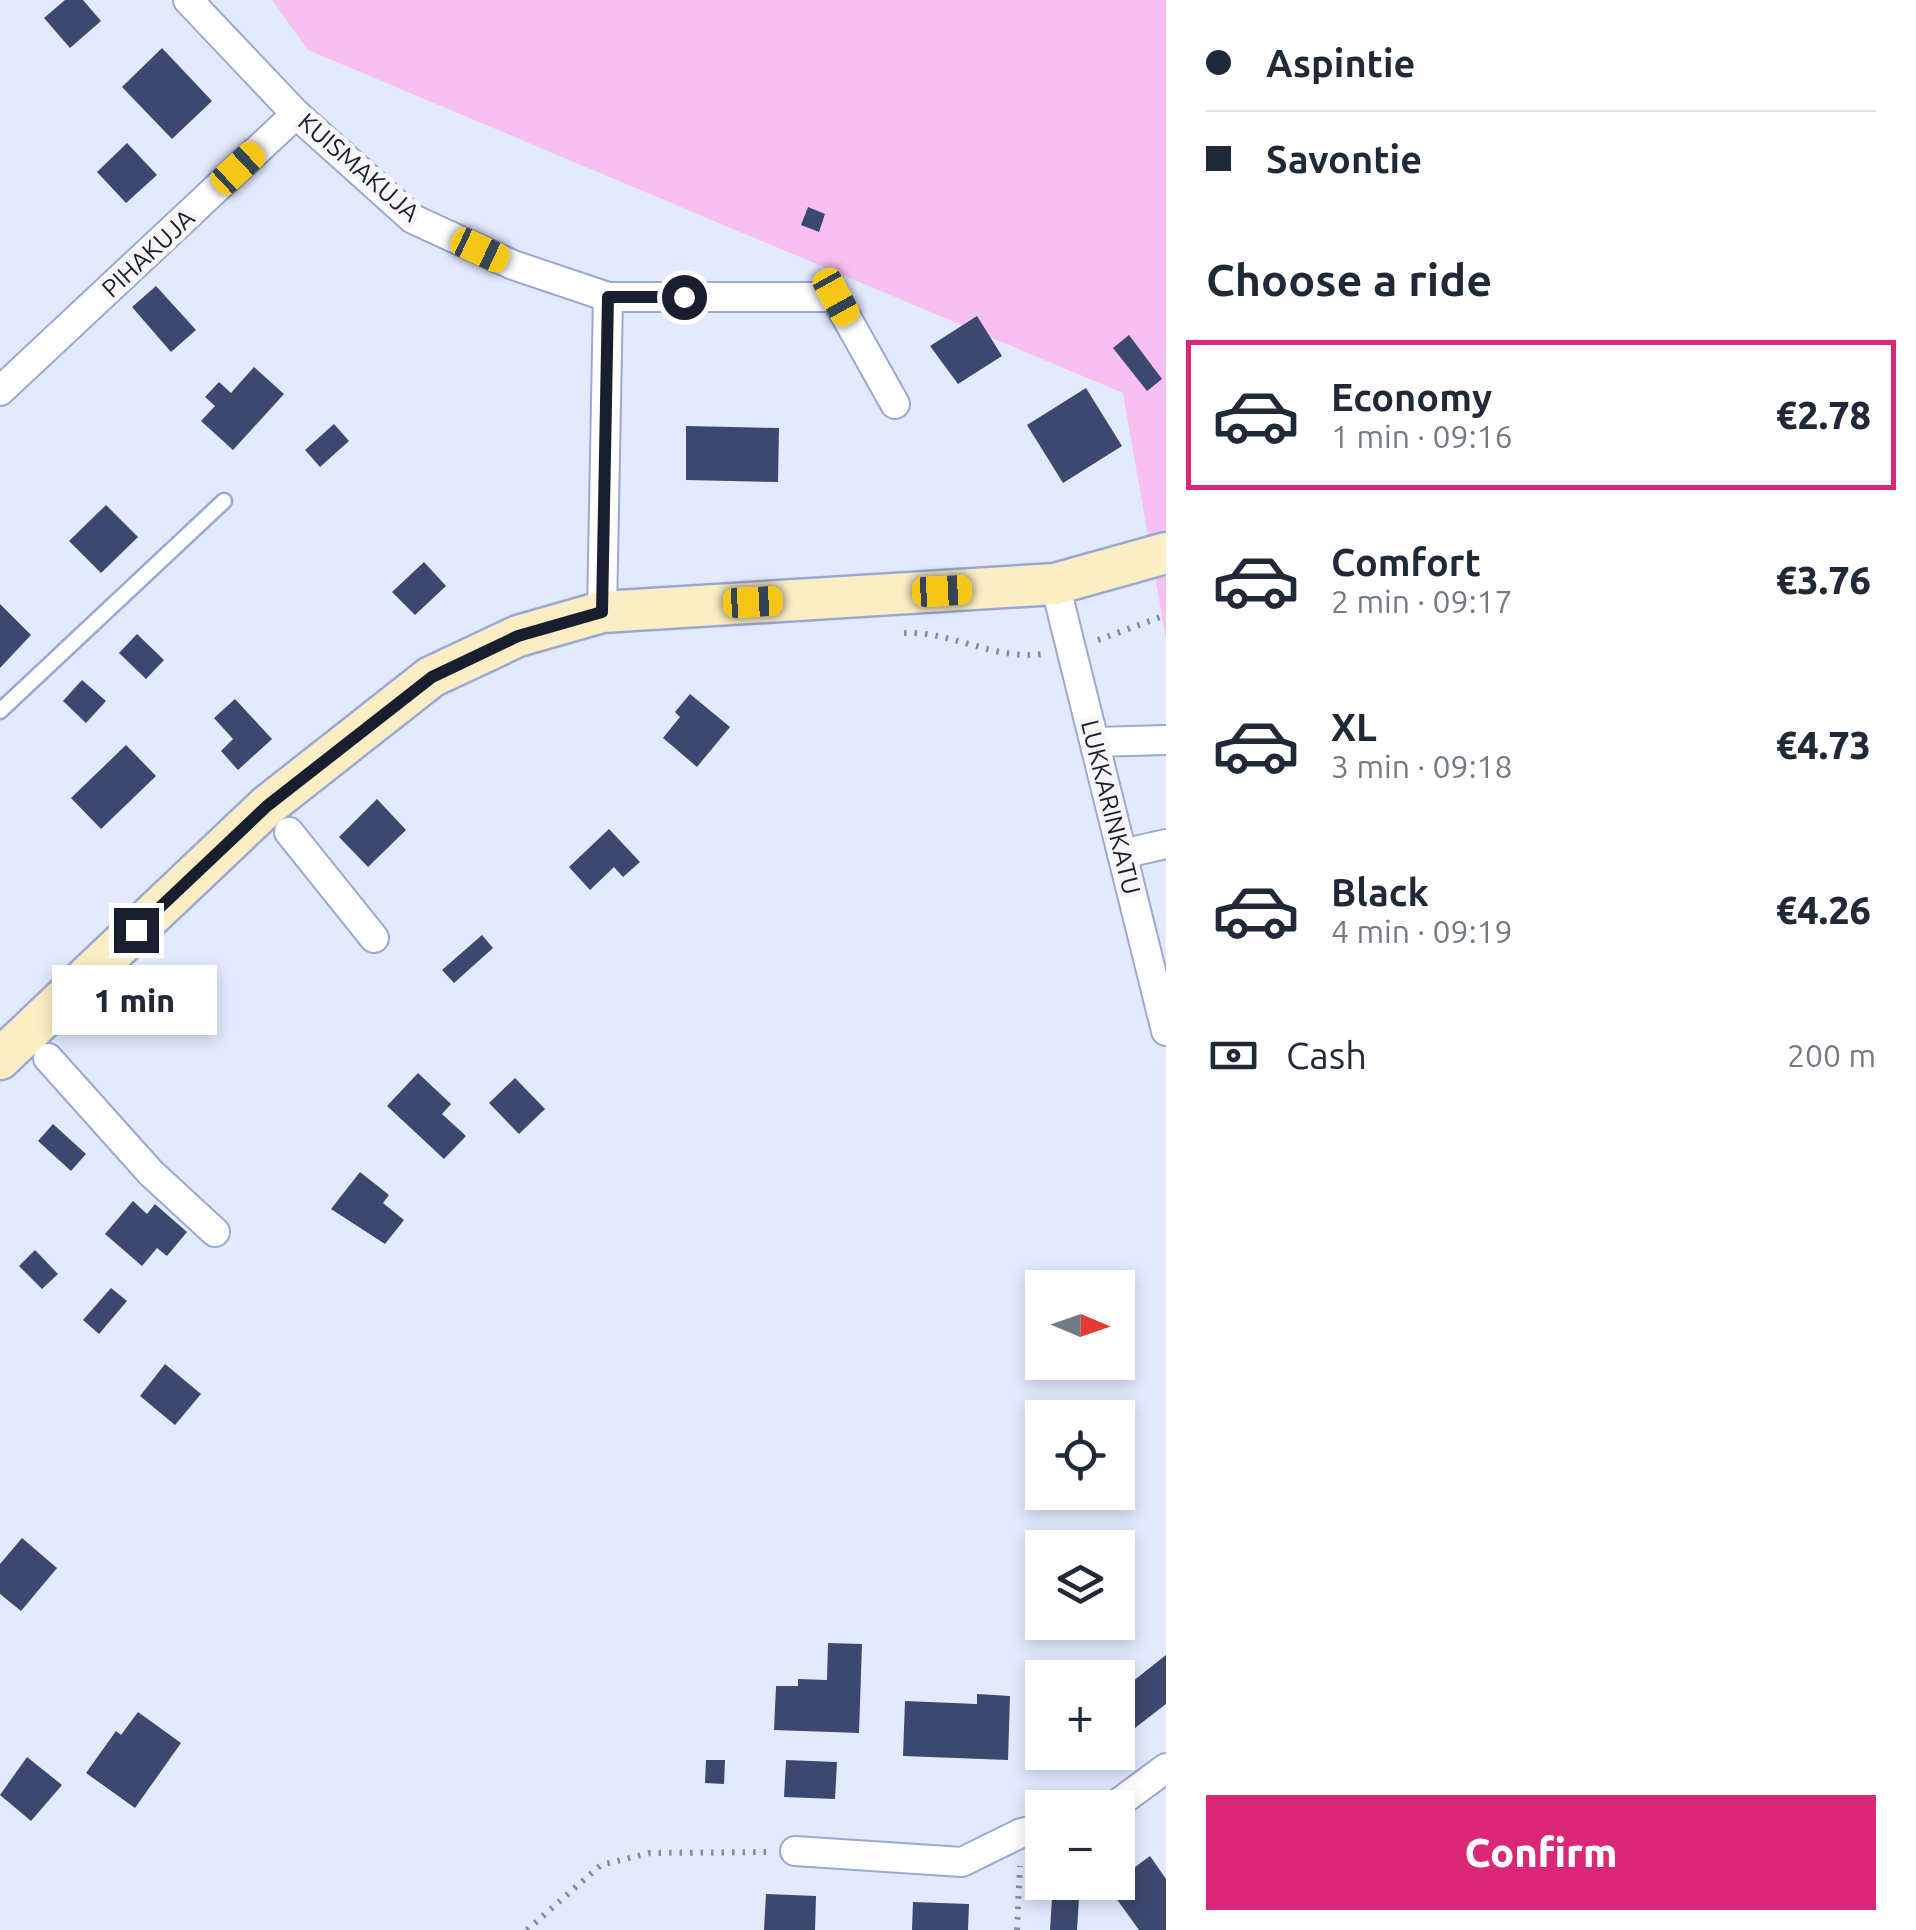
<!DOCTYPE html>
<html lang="en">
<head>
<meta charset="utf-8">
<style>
	:root { --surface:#fff; --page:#f2f2f3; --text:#1f2937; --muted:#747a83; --line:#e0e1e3; --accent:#db2777 }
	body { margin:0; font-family:Ubuntu,sans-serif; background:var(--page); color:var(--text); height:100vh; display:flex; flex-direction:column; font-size:38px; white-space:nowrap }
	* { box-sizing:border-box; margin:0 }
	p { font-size:32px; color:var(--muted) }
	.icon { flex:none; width:55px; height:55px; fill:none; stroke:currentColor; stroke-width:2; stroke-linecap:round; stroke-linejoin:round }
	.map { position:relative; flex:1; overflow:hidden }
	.side { display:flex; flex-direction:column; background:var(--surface); width:750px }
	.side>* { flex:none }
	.top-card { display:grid; align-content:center; height:220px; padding:0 40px; background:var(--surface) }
	.needle { width:65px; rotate:92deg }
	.tools { position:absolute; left:1025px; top:1270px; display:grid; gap:20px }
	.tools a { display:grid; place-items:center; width:110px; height:110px; border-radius:0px; background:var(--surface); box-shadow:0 5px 15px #0003; font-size:50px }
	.end { position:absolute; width:45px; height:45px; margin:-22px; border:12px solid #191e2f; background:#fff; box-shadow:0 0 0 5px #fff }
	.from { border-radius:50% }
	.bubble { position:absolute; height:70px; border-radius:0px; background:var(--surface); box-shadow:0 5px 15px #0003; font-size:32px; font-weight:800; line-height:70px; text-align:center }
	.car { position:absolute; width:30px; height:60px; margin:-30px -15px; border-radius:12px; box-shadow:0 0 8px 2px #0007; background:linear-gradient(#f5c518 24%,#345 0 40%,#f5c518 0 76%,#345 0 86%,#f5c518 0) }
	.top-card b { display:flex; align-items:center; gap:35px; height:95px; font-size:38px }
	.top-card b+b { border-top:2px solid var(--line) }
	.top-card i { width:25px; height:25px; background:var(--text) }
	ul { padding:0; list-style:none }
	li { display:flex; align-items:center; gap:30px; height:150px; margin:0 20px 15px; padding:0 20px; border:5px solid transparent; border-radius:0px }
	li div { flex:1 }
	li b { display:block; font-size:38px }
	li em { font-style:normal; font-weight:800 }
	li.selected { border-color:var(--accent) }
	li>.icon { width:90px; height:90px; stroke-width:1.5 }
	h2 { padding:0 40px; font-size:45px; line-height:120px }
	.pay { display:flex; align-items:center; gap:25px; height:110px; padding:0 40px; font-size:38px }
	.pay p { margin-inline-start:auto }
	.button { display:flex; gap:20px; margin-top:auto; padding:20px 40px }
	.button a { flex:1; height:115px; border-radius:0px; background:var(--accent); color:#fff; font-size:40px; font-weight:800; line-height:115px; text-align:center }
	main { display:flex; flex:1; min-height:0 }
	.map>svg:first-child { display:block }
</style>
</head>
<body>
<main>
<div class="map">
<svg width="1166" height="1930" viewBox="0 0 1166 1930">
	<rect width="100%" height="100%" fill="#e3eafd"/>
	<path fill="#f8c0f0" d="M272,0h894v639l-43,-246 -815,-343z"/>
	<g fill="#3d4870">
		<path d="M65,0h18l18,21 -31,27 -26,-30z"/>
		<path d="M162,48l50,53 -40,38 -50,-52z"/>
		<path d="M127,143l30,32 -31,28 -29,-31z"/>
		<path d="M808,207l17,7 -6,18 -18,-7z"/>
		<path d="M156,286l40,44 -25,22 -39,-45z"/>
		<path d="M977,316l25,40 -44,28 -28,-38z"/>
		<path d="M1129,335l33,44 -15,12 -34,-43z"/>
		<path d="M254,367l30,27 -51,56 -32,-29 14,-15 -10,-9 14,-15 12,11z"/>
		<path d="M1086,388l36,58 -59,37 -36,-58z"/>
		<path d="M334,424l15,17 -29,26 -15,-17z"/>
		<path d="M686,426l93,2 -1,54 -92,-2z"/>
		<path d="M106,505l32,32 -37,36 -32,-32z"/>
		<path d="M424,562l22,24 -31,29 -23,-23z"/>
		<path d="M0,604l31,31 -31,33z"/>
		<path d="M137,634l27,26 -18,19 -27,-26z"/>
		<path d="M82,680l24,21 -20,22 -23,-22z"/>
		<path d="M690,694l40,33 -33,40 -34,-29 17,-21 -5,-5z"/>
		<path d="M235,699l37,40 -34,31 -17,-19 12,-12 -19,-21z"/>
		<path d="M126,745l30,31 -55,53 -30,-31z"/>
		<path d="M377,799l29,31 -38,37 -29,-30z"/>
		<path d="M609,829l31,33 -17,15 -9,-10 -24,23 -21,-23z"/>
		<path d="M482,935l11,13 -39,35 -12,-13z"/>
		<path d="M418,1073l33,31 -9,10 24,22 -22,23 -57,-53z"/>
		<path d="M515,1078l30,31 -26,25 -30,-31z"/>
		<path d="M53,1124l33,30 -15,17 -33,-30z"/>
		<path d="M360,1172l29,23 -6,8 21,17 -19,24 -54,-35z"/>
		<path d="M133,1201l14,13 8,-10 32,28 -20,24 -10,-8 -15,18 -37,-32z"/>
		<path d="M35,1250l23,24 -16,15 -23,-23z"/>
		<path d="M111,1288l16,13 -28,33 -16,-14z"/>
		<path d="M165,1364l36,30 -26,31 -35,-29z"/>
		<path d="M22,1538l35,30 -36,43 -21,-17v-30z"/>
		<path d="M828,1643l34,1 -3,89 -85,-3 2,-44h22v-7l29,1z"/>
		<path d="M1166,1655v49l-48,37v-48z"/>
		<path d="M977,1694l33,2 -2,64 -105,-4 2,-55 72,3z"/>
		<path d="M138,1712l43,31 -46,65 -49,-35 30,-42 5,4z"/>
		<path d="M27,1757l35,28 -31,36 -31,-26z"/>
		<path d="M706,1760h19l-1,24 -19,-1z"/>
		<path d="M786,1760l51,2 -2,37 -51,-2z"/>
		<path d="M1150,1856l16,23v51h-27l-31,-43z"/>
		<path d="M1053,1882h27l-3,48h-27z"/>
		<path d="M766,1894l50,2 -1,34h-51z"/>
		<path d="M913,1902l56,2 -1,26h-56z"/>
	</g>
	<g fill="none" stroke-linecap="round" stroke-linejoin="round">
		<defs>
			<path id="lane" d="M0,711l224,-210"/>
			<g id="street">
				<path d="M188,0l108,114 117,105 100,46 95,32h227l60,107"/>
				<path d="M0,391l296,-277"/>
				<path d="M1055,584l111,447"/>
				<path d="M602,612l6,-315"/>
				<path d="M1095,742l71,-2"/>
				<path d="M289,832l85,106"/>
				<path d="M1122,854l44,-10"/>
				<path d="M48,1058l103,115 64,59"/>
				<path d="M1112,1808l54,-40"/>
				<path d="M795,1851l167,11 59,-29 21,-5"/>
			</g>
			<path id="secondary" d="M0,1059l267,-253 164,-129 87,-41 84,-24 453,-28 111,-31"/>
		</defs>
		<use href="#lane" stroke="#9aa8d5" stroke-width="19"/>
		<use href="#street" stroke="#9aa8d5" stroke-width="32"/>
		<use href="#secondary" stroke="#9aa8d5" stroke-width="45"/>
		<g stroke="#858b9e" stroke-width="6" stroke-dasharray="2.5 8" stroke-linecap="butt">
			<path d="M904,633c49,-2 91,28 139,21"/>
			<path d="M1098,640l68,-25"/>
			<path d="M527,1930l74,-65 49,-12 120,-1"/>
			<path d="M1017,1930l3,-64"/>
		</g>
		<use href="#lane" stroke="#fff" stroke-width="14"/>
		<use href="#street" stroke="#fff" stroke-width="28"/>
		<use href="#secondary" stroke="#fbeec5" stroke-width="40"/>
	</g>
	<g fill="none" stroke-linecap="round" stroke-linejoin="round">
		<path stroke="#191e2f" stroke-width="12" d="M136,930l131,-124 165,-129 86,-41 84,-24 6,-315h76"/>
	</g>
	<g text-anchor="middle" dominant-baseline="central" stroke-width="10" stroke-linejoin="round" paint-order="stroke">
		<g font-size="25" fill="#191e2f" stroke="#f7f7f7">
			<text transform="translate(359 167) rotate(41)">KUISMAKUJA</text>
			<text transform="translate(148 253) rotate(-43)">PIHAKUJA</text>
			<text transform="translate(1111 807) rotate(76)">LUKKARINKATU</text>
		</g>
	</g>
</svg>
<div class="tools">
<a><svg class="needle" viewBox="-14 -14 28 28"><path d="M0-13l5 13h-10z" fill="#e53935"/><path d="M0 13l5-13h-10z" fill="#747a83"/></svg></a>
<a><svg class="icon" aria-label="locate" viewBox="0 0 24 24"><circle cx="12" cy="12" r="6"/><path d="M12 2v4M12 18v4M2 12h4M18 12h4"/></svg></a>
<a><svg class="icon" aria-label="layers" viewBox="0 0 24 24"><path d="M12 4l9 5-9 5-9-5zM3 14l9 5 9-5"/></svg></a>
<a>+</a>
<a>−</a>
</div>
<i class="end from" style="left:684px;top:297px"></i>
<i class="end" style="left:136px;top:930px"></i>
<div class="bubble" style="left:52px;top:965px;width:165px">1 min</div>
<i class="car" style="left:238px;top:168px;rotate:47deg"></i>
<i class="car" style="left:480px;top:250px;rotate:115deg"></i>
<i class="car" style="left:836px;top:297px;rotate:151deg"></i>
<i class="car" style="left:942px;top:591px;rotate:87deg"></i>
<i class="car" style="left:753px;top:602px;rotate:87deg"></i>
</div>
<section class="side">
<div class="top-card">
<b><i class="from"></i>Aspintie</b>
<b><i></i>Savontie</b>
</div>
<h2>Choose a ride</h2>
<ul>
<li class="selected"><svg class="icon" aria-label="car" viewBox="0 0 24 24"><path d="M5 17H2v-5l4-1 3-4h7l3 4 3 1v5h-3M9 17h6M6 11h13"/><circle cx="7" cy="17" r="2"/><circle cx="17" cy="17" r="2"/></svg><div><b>Economy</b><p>1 min · 09:16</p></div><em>€2.78</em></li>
<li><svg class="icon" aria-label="car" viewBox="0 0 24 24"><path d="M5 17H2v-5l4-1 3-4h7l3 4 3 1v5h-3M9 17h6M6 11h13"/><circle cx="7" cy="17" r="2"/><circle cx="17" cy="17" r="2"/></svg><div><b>Comfort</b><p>2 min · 09:17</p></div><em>€3.76</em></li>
<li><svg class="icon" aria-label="car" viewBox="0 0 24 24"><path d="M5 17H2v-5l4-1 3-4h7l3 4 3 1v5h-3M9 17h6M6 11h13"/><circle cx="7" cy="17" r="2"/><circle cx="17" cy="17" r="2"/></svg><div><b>XL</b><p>3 min · 09:18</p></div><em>€4.73</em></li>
<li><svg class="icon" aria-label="car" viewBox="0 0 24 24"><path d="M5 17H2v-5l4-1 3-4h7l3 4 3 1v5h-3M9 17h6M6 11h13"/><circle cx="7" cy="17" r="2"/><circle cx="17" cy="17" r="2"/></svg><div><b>Black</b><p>4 min · 09:19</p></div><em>€4.26</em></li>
</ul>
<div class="pay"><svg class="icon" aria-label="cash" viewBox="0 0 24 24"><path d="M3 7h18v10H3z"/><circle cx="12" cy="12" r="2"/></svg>Cash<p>200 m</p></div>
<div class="button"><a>Confirm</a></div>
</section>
</main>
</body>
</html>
